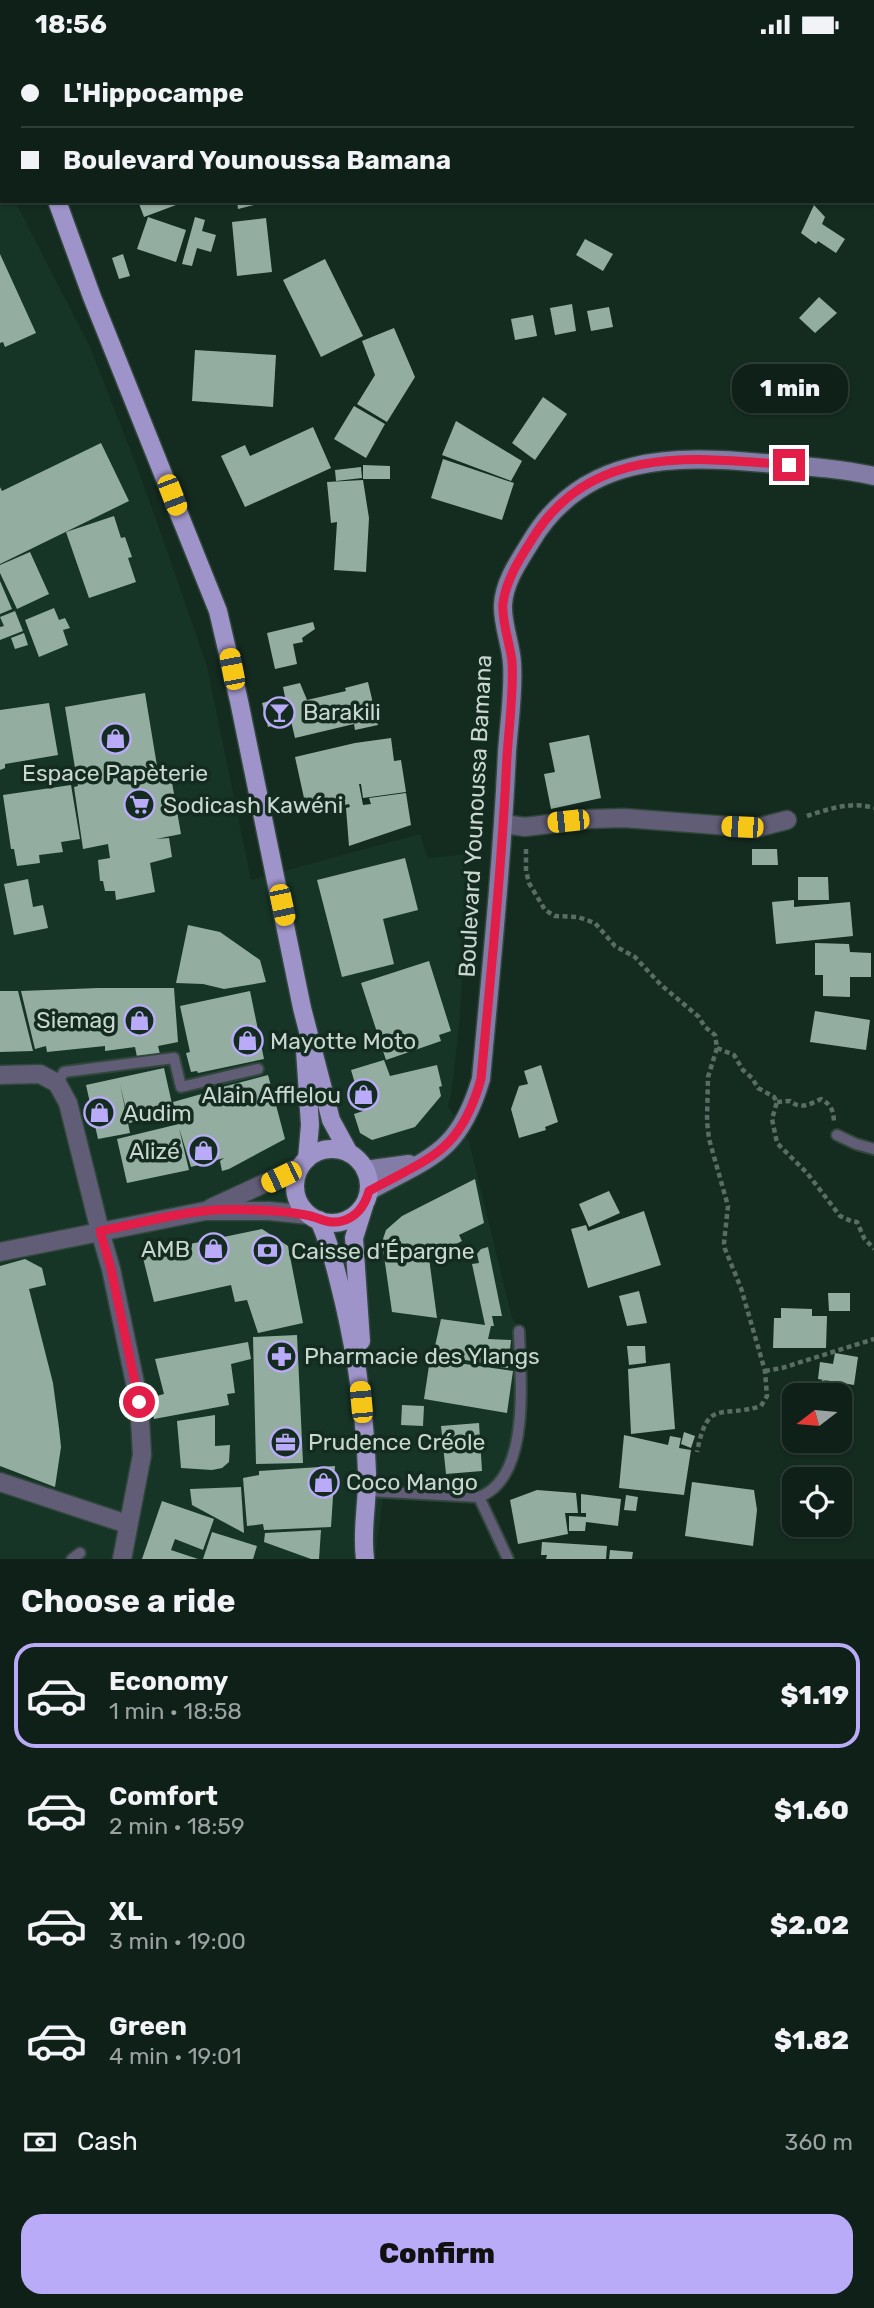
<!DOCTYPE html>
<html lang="en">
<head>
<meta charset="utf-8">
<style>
	:root { --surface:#0f2018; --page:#182821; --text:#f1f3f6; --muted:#9ba3a2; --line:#2f3e37; --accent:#b9abf7 }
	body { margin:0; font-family:Rubik,sans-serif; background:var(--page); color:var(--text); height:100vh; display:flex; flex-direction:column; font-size:26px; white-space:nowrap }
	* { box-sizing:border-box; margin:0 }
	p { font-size:23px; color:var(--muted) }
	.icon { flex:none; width:38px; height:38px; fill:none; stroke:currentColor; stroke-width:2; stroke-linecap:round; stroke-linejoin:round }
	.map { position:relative; height:1510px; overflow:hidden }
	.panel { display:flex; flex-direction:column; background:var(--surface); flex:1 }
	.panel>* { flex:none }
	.guide { position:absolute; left:0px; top:0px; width:875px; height:154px; box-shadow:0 2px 5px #0004,0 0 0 2px var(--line); display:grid; align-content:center; height:154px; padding:0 21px; background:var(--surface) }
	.needle { width:46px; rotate:254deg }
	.tools { position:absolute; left:782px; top:1334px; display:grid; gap:14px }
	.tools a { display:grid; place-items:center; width:70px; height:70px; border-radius:14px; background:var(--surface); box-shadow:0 2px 5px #0004,0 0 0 2px var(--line); font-size:35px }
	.end { position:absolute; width:32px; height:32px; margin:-16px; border:9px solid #e11d48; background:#fff; box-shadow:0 0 0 4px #fff }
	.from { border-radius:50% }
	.bubble { position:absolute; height:49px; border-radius:21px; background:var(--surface); box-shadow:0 2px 5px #0004,0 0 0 2px var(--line); font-size:23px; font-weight:800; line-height:49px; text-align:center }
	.car { position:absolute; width:21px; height:42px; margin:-21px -10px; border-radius:9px; box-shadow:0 0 5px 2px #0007; background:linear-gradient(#f5c518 24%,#345 0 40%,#f5c518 0 76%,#345 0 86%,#f5c518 0) }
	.guide b { display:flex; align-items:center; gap:24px; height:66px; font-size:26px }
	.guide b+b { border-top:2px solid var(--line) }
	.guide i { width:18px; height:18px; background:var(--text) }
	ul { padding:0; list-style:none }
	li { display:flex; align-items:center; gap:21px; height:105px; margin:0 14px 10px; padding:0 7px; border:4px solid transparent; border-radius:21px }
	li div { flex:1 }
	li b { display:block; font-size:26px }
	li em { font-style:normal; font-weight:800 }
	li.active { border-color:var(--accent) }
	li>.icon { width:63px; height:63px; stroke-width:1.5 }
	h2 { padding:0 21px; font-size:32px; line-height:84px }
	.pay { display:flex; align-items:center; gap:18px; height:77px; padding:0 21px; font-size:26px }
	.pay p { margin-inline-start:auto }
	.primary-button { display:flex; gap:14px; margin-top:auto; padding:14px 21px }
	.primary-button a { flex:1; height:80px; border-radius:21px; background:var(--accent); color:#111; font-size:28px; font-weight:800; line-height:80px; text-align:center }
	.status { display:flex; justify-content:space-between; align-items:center; height:49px; padding:0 35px; background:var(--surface); direction:ltr }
	.status svg { height:19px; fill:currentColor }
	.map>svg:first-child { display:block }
</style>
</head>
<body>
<div class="status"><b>18:56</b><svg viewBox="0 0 49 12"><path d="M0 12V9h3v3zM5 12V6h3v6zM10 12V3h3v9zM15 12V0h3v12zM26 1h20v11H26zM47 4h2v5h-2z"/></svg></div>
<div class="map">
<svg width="874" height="1510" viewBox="0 0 874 1510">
	<rect width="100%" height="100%" fill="#142b20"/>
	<path fill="#163527" d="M0,122l2,30h13l74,144 47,119 27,75 44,127 44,214 169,-46 8,24 42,-4 -11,173 -8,68 -3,11 21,35 43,177 12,16 -10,125 -13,34 -117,-4 -9,70h-375z"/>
	<path fill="#163f2e" d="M291,0h129l-6,2h-122z"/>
	<g fill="#93aea0">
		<path d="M138,152h46v1l-40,15z"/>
		<path d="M237,152h16l1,4 -16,4z"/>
		<path d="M814,156l11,12 -3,7 23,15 -9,14 -18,-12 -2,3 -15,-11z"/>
		<path d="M148,168l38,13 -10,32 -39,-13z"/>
		<path d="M195,168l10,3 -3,11 14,4 -5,17 -14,-4 -5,18 -10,-2z"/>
		<path d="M266,169l6,54 -35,4 -5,-54z"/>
		<path d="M585,190l28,15 -10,17 -27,-16z"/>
		<path d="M0,205l36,79 -31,14 -2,-5 -3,1z"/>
		<path d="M123,205l7,22 -11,3 -7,-21z"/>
		<path d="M325,210l38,77 -42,21 -38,-77z"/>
		<path d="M819,248l18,16 -22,20 -16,-15z"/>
		<path d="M572,255l4,27 -21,4 -5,-27z"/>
		<path d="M609,258l4,20 -22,4 -4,-20z"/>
		<path d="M533,266l4,21 -22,4 -4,-21z"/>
		<path d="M394,279l21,49 -28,45 -30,-18 18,-29 -13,-34z"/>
		<path d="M195,301l81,5 -3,52 -81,-6z"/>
		<path d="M543,348l24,17 -32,46 -23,-17z"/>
		<path d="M354,357l31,18 -19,34 -32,-19z"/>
		<path d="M456,372l66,40 -11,20 -69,-26z"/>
		<path d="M313,378l18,41 -86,39 -24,-51 24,-11 5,11z"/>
		<path d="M101,394l28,58 -129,63v-77l2,4z"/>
		<path d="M443,410l71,24 -12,37 -71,-22z"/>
		<path d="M363,416l27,1v13h-27z"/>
		<path d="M361,418l1,11 -26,3 -1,-11z"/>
		<path d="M363,431l6,38 -3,54 -32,-2 3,-48 -6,1 -4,-41z"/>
		<path d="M114,467l7,22 4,-1 7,20 -4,1 8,24 -47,16 -23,-66z"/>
		<path d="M30,503l19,42 -32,15 -17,-36v-8z"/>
		<path d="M0,532l12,28 -12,5z"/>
		<path d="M54,559l5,12 6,-2 5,10 -7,2 5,15 -29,12 -14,-37z"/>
		<path d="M15,562l8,20 -23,9v-13l4,-1 -4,-9z"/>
		<path d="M313,573l2,7 -13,9 1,4 -10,2 4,20 -22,5 -8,-36z"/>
		<path d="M24,584l4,12 -13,4 -4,-11z"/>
		<path d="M368,633l10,43 -23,5 -1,-6 -59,14 -4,-17 -23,6 -6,-24 23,-6 -2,-10 17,-4 7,17 39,-9 -1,-3z"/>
		<path d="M145,644l13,79 -29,6 41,-7 11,63 -25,5 13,-1 3,19 -22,6 5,29 -39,8 -1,-9h-10l-2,-10h-3l-2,-21 12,-2 -2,-14 -25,5 -9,-62 4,-1 -13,-79z"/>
		<path d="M49,654l9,52 -53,9v4l-5,2v-60z"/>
		<path d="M589,686l12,63 -50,11 -7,-35 11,-2 -6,-29z"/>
		<path d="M391,689l3,23 7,-1 5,32 -43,6 -2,-14h-2l4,21 8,-1 -2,-6 37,-5 5,32 -62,21 -3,-38 4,-1 -1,-3 -39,9 -4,-16 -2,1 -9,-41 60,-14z"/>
		<path d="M71,736l9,54 -19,3 2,10 -24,3 1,8 -23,3 -3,-17h-3l-8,-54z"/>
		<path d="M752,800h25l1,16h-26z"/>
		<path d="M405,809l13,52 -35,9 11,45 -52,13 -25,-97z"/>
		<path d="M798,828h30l1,23h-31z"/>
		<path d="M28,830l5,28 10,-2 5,23 -34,7 -10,-51z"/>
		<path d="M794,851v7l56,-5 3,34 -77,8 -4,-42z"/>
		<path d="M188,876l32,7 40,28 6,22 -42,7 -21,-5 -27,-1z"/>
		<path d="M815,894l34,1 1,8 21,1v24h-21v20l-27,-1v-21h-8z"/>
		<path d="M429,912l22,70 -12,4 2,6 -55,19 -25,-77z"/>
		<path d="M98,939h76l4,54 -20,4 2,8 -23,3 -2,-10 -30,4v-5l-58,6 -1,-6 -11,3 -14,-58z"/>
		<path d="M0,942h18l15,60 -33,1z"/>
		<path d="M250,942l14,68 -66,14 -1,-2 -6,1 -5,-19 4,-1 -10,-46z"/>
		<path d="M815,962l55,9 -4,30 -56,-8z"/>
		<path d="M384,1011l6,16 47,-11 5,21 -3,1 2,9 -26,31 -43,13 -12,-7 -6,-19 9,-3 -12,-41z"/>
		<path d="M541,1016l17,57 -13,5 1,3 -27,8 -8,-29 8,-23 9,-2 -4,-13z"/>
		<path d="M164,1019l10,45 -45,10 -9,-39 10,49 -32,6 -12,-54z"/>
		<path d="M268,1026l17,64 -56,30 -7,2 -2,-10 4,-3 -33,9 -12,-39 10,42 -62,13 -10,-44 62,-15 -6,-22 32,-9 1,3 10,-3 -1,-4z"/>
		<path d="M475,1130l9,44 -25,12 3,6 -33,17 8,60 -45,-6 -10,-70 4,-12 16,-14z"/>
		<path d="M609,1142l11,22 -31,14 -10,-23z"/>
		<path d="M644,1162l17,54 -73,23 -17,-59 15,-4 2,6z"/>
		<path d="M262,1180l26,17 15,77 -45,10 -11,-33 -12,2 -4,-17 -77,17 -12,-48z"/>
		<path d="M488,1198l14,69h-10l2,10h-3l-3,13 23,1 -3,28 -25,-3 1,-2 -51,-8 8,-36 44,6 -13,-61 7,-1 -2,-9 4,-5z"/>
		<path d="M25,1210l17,9 4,17 -17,4 24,94 6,45 2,19 -6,40 -55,-21v-200z"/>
		<path d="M639,1242l8,32 -20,3 -8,-30z"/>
		<path d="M828,1244h22v18h-21z"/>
		<path d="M781,1259l31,1v7h15l-1,32h-53l1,-30h7z"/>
		<path d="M297,1286l6,128 -47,1 -3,-127z"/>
		<path d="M248,1293l3,17 -20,5 4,29 -8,1 2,11 -75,14 -5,-21 15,-4 -9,-35z"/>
		<path d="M627,1297h18l1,17 -17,2z"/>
		<path d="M835,1304l23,4 -4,28 -36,-6 2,-17 13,2z"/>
		<path d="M430,1310l83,12 -6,42 -83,-14z"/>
		<path d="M670,1314l5,66 -44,5 -3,-65z"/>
		<path d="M822,1331l15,3 -2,10 -15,-3z"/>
		<path d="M402,1356l22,1 -1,20 -22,-1z"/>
		<path d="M215,1366v31l15,-1 -1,17 -7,6 -10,2 -31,-2 -4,-47z"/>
		<path d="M479,1374l3,48 -36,3 -5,-48z"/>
		<path d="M684,1383l11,4 -4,12 -10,-4z"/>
		<path d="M624,1386l44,10 2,-9 11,2 -2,10 12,2 -7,45 -65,-7z"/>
		<path d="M335,1417l-4,61 -67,3 -1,-6 -16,2 -4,-48 16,-3v-4z"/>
		<path d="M692,1433l62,8 3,20 -4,36 -68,-10z"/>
		<path d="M241,1438l3,46 -52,-28 -2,-16z"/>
		<path d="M537,1441l39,3 2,20h-13l3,21 -50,10 -8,-44z"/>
		<path d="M581,1445l40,5 -3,27 -32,-4 -1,9h-16v-15l17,1v-4h-5z"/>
		<path d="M626,1446l12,2 -2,14 -12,-1z"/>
		<path d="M162,1452l52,18 -11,31 -28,-11 -4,11 27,9h-56z"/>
		<path d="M321,1481l-2,29h-8l-47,-17 1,-9z"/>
		<path d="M212,1483l45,14 -4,13h-50z"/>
		<path d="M542,1493l65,4 -1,13h-60l1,-4h-6z"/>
		<path d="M610,1501l23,2 -1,7h-23z"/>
	</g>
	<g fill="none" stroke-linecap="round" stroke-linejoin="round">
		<defs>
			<g id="lane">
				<path d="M57,1034l7,-11 110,-14 7,29 77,-18"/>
				<path d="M837,1086l19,9 18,5"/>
				<path d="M367,1442l112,6c53,-20 41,-121 40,-166"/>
				<path d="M479,1448l29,62"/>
				<path d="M72,1510l8,-6"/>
			</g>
			<g id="street">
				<path d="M504,775l21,3 64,-8 35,-1 132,10 31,-8"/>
				<path d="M0,1026l40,-1 17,9 11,20 32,128 11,38 28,133 3,53 -20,104"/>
				<path d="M211,1159l89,-41"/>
				<path d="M0,1203l205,-41h64l40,4"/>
				<path d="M0,1433l127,42"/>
			</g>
			<g id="secondary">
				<path d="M365,1121l44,-6"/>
				<path d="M369,1142c62,-34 90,-38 112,-112 10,-109 21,-217 26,-327 2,-29 7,-60 5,-89 -1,-19 -10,-39 -9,-58 1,-23 16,-44 27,-62 52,-89 143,-88 234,-80 37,3 73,5 110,13"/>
			</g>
			<g id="primary">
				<path d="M0,15l2,4"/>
				<path d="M57,152l35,96 126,314 21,90 63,307 29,112 18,33"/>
				<path d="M305,1001l5,75 -3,34"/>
				<circle cx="332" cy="1137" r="37"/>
				<path d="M319,1171c12,27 18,54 25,83 13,56 21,112 23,170 1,31 -6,55 -2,86"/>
				<path d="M361,1292l-7,-103 10,-32"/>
			</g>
		</defs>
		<use href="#lane" stroke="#31473c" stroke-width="14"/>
		<use href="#street" stroke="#31473c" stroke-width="21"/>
		<use href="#secondary" stroke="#31473c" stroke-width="21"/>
		<use href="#primary" stroke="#31473c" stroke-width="21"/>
		<g stroke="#5a6d64" stroke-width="4.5" stroke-dasharray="5 3.5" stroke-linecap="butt">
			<path d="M807,767c21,-7 45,-15 67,-8"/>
			<path d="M526,800v22l3,12 16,27 10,6 23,1 17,6 20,23 20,11 26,28 38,32 6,10 10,8 2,13 -9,29 -1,44 2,18 19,67 -4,37 1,6 16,39 24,83 2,25 -6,10c-41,13 -53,-9 -64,46"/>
			<path d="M717,999l17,7 9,15 9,8 6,10 16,9 3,5 -5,17 5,24 30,30 33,43 11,5 6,1 7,16 10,11"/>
			<path d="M777,1053l13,-1c11,9 20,3 31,-2 10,6 12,10 13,22"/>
			<path d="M765,1322l17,-3 92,-29"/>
		</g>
		<use href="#lane" stroke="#615d77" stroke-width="10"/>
		<use href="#street" stroke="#615d77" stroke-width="18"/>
		<use href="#secondary" stroke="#837ca6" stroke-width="18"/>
		<use href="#primary" stroke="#9e94ca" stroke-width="18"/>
	</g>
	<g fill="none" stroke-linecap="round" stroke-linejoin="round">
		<path stroke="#e11d48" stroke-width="9" d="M139,1353l-28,-133 -11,-38c34,-6 70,-17 105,-20 26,-3 75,-1 101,4 13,2 21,10 36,6 15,-4 23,-16 27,-30 61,-34 91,-38 112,-112 10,-107 21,-215 26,-323 2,-29 7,-67 5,-95 -2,-17 -11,-42 -9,-58 3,-23 16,-43 28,-62 57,-97 162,-84 258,-76"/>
	</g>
	<defs>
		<symbol id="bar-ring" viewBox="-11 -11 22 22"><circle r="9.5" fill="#142b20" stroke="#b9abf7" stroke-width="1.5"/><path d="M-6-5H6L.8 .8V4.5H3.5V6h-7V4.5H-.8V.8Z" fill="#b9abf7"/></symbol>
		<symbol id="shop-ring" viewBox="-11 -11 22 22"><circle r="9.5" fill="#142b20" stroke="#b9abf7" stroke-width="1.5"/><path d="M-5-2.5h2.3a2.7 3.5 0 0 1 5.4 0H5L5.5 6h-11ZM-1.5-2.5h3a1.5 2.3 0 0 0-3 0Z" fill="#b9abf7"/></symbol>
		<symbol id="supermarket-ring" viewBox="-11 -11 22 22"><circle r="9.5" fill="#142b20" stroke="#b9abf7" stroke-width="1.5"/><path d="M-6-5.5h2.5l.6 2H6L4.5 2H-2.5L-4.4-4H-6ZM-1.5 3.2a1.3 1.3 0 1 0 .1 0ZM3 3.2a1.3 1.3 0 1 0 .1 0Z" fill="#b9abf7"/></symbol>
		<symbol id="bank-ring" viewBox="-11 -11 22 22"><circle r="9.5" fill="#142b20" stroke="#b9abf7" stroke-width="1.5"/><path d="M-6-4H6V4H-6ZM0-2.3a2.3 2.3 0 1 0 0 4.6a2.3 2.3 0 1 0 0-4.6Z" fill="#b9abf7"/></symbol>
		<symbol id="pharmacy-ring" viewBox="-11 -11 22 22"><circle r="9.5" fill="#142b20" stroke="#b9abf7" stroke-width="1.5"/><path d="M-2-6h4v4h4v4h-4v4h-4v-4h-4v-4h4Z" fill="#b9abf7"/></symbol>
		<symbol id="office-ring" viewBox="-11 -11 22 22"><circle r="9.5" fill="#142b20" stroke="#b9abf7" stroke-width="1.5"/><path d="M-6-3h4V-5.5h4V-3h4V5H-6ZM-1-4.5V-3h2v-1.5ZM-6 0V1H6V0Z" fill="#b9abf7"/></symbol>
	</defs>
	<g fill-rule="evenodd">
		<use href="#bar-ring" x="262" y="646" width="35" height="35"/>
		<use href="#shop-ring" x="98" y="672" width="35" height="35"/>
		<use href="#supermarket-ring" x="122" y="738" width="35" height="35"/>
		<use href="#shop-ring" x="122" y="954" width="35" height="35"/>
		<use href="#shop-ring" x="230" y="974" width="35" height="35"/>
		<use href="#shop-ring" x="346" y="1028" width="35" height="35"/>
		<use href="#shop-ring" x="82" y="1046" width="35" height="35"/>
		<use href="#shop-ring" x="186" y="1084" width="35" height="35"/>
		<use href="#shop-ring" x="196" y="1182" width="35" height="35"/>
		<use href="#bank-ring" x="250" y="1184" width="35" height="35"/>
		<use href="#pharmacy-ring" x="264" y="1290" width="35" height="35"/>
		<use href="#office-ring" x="268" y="1376" width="35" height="35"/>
		<use href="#shop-ring" x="306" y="1416" width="35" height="35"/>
	</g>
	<g text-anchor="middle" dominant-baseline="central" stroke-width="7" stroke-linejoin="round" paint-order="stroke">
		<g font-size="23" fill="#c9d7d0" stroke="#142b20" text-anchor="start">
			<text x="303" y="663">Barakili</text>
			<text x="115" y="724" text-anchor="middle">Espace Papèterie</text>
			<text x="163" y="756">Sodicash Kawéni</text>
			<text x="116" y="971" text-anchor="end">Siemag</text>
			<text x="270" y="992">Mayotte Moto</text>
			<text x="341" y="1046" text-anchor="end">Alain Afflelou</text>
			<text x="123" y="1064">Audim</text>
			<text x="180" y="1102" text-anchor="end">Alizé</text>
			<text x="190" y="1200" text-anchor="end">AMB</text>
			<text x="291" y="1202">Caisse d'Épargne</text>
			<text x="304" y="1307">Pharmacie des Ylangs</text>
			<text x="308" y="1393">Prudence Créole</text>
			<text x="346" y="1433">Coco Mango</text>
		</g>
		<g font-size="23" fill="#c9d7d0" stroke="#142b20">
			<text transform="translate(475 767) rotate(-87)">Boulevard Younoussa Bamana</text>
		</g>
	</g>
</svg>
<div class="tools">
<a><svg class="needle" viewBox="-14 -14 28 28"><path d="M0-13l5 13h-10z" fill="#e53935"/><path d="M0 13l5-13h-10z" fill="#9ba3a2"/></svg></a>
<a><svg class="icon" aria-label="locate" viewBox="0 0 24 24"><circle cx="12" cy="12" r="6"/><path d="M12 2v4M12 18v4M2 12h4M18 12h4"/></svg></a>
</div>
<i class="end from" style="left:139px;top:1353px"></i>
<i class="end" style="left:789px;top:416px"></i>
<div class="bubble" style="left:732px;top:315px;width:116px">1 min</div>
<i class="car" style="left:172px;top:446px;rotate:159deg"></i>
<i class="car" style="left:232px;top:620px;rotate:349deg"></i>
<i class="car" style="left:568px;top:772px;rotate:264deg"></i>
<i class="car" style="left:742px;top:778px;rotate:272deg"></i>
<i class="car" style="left:282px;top:856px;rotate:168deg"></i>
<i class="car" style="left:281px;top:1128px;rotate:244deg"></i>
<i class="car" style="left:361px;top:1353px;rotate:355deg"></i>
<div class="guide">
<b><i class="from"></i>L'Hippocampe</b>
<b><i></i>Boulevard Younoussa Bamana</b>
</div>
</div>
<section class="panel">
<h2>Choose a ride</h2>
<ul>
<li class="active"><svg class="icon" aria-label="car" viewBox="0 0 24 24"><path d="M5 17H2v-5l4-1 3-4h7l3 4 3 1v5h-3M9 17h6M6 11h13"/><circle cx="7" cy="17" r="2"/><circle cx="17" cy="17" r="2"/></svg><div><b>Economy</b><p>1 min · 18:58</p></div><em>$1.19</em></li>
<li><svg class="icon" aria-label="car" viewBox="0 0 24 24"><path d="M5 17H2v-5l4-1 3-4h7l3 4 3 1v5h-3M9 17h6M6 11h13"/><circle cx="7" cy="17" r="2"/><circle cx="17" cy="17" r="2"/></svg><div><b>Comfort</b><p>2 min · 18:59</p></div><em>$1.60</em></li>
<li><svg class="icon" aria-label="car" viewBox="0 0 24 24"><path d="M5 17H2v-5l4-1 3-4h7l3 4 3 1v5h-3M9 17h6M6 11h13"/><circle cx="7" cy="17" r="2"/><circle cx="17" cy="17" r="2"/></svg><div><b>XL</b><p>3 min · 19:00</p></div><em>$2.02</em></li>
<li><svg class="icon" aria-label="car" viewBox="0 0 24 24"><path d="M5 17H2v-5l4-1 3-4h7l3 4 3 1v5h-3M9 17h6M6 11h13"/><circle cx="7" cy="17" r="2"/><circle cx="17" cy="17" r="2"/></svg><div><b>Green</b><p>4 min · 19:01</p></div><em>$1.82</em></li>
</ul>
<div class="pay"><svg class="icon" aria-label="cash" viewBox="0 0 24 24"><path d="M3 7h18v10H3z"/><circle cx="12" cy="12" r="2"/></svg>Cash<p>360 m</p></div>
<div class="primary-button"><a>Confirm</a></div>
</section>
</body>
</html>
